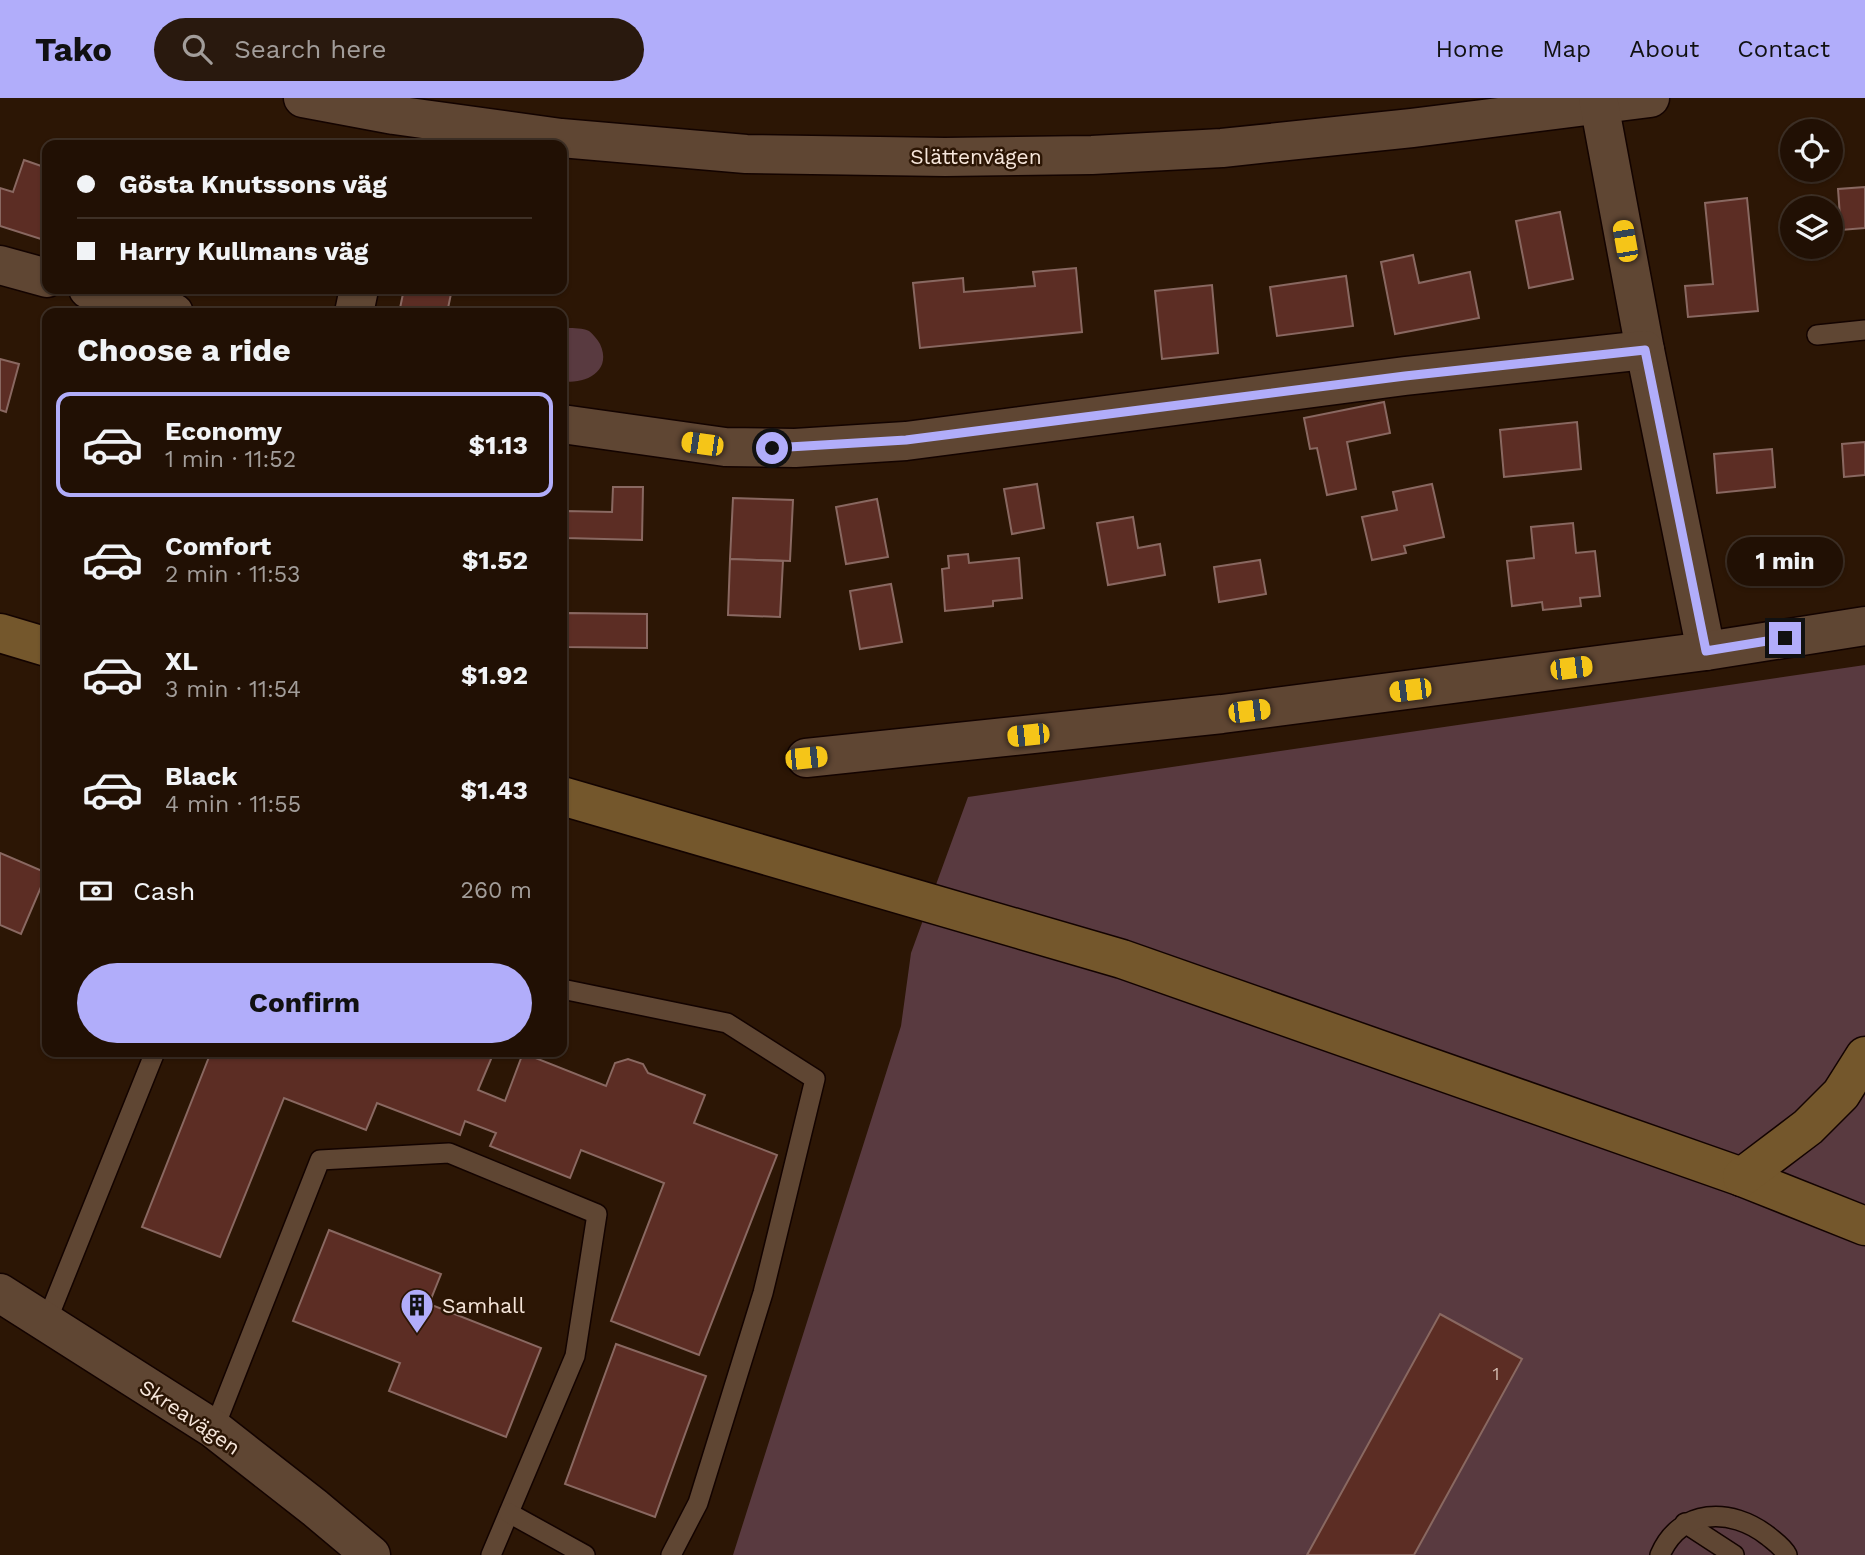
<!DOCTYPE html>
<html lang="en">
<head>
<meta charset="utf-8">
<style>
	:root { --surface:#211004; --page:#29190e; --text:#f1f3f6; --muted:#a29d9a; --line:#3e3026; --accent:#b1adfa }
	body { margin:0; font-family:"Work Sans",sans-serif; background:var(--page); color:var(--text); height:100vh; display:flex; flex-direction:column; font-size:26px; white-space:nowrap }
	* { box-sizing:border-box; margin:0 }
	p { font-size:23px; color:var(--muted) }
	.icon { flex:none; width:38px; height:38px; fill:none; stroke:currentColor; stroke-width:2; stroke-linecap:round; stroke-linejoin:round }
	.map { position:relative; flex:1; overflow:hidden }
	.details { position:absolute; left:42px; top:210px; width:525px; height:749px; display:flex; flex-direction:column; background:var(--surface); border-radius:14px; box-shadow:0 2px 5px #0004,0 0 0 2px var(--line) }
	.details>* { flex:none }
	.hud { position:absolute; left:42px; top:42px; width:525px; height:154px; border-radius:14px; box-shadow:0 2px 5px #0004,0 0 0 2px var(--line); display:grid; align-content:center; height:154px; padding:0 35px; background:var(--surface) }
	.fabs { position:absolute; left:1780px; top:21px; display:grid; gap:14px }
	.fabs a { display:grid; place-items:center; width:63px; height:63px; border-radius:50%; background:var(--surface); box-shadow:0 2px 5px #0004,0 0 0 2px var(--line); font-size:35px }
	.end { position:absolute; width:32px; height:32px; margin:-16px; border:9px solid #b1adfa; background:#111; box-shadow:0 0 0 4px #111 }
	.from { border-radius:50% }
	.bubble { position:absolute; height:49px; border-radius:24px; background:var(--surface); box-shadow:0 2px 5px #0004,0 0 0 2px var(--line); font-size:23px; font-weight:700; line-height:49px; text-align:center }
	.car { position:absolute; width:21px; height:42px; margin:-21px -10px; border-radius:9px; box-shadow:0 0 5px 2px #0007; background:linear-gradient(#f5c518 24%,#345 0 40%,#f5c518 0 76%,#345 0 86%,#f5c518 0) }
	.hud b { display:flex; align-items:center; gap:24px; height:66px; font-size:26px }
	.hud b+b { border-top:2px solid var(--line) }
	.hud i { width:18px; height:18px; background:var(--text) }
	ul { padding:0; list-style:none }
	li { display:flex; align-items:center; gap:21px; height:105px; margin:0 14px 10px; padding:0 21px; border:4px solid transparent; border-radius:14px }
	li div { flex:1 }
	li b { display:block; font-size:26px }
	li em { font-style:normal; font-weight:700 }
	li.active { border-color:var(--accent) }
	li>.icon { width:63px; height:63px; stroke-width:1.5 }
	h2 { padding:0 35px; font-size:32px; line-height:84px }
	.pay { display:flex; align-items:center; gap:18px; height:77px; padding:0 35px; font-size:26px }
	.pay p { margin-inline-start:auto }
	.button { display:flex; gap:14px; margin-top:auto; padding:14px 35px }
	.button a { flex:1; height:80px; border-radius:42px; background:var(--accent); color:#111; font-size:28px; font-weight:700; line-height:80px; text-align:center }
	header { display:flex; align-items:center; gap:42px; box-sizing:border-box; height:98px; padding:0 35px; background:var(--accent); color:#111 }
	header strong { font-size:33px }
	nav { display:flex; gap:38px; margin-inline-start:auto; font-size:24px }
	.search { width:490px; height:63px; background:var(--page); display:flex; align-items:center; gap:18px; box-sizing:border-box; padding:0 24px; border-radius:38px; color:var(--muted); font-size:26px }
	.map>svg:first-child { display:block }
</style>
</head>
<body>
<header>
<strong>Tako</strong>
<div class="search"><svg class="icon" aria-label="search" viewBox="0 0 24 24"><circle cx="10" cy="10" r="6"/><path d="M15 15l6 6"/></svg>Search here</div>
<nav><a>Home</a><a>Map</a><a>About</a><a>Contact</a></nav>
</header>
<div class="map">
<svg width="1865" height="1457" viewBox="0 0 1865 1457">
	<rect width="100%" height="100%" fill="#2c1605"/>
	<g fill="#593a40">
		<path d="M562,220l5,10c7,0 16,0 22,3 4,3 9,9 11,13 13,28 -16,41 -38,37z"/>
		<path d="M1865,567v890h-1132l168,-529 10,-73 57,-156z"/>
	</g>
	<g fill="#5c2d24" stroke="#896861" stroke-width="2">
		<path d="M24,62l23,8v62l-3,10 -44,-14v-38l13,4z"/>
		<path d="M1865,89v41l-24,2 -3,-41z"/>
		<path d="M1747,100l11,113 -70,6 -3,-31 28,-2 -8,-81z"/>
		<path d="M1560,114l13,67 -44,9 -13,-67z"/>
		<path d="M1413,157l6,28 51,-11 9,46 -84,16 -14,-72z"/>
		<path d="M1076,170l6,64 -162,16 -7,-65 50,-5 1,14 71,-6 -2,-14z"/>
		<path d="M1346,178l7,50 -76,10 -7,-49z"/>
		<path d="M1212,187l6,68 -56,6 -7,-68z"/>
		<path d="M404,191h48l-5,24h-48z"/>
		<path d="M0,261l19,5 -13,48 -6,-2z"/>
		<path d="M1384,304l6,31 -43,9 9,47 -29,6 -10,-47 -7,1 -6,-31z"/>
		<path d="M1577,324l4,47 -77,8 -4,-47z"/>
		<path d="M1865,344v33l-21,2 -2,-33z"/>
		<path d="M1772,351l3,38 -58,6 -3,-39z"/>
		<path d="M1037,386l7,44 -32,6 -8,-45z"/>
		<path d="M1432,386l12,53 -40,9 2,7 -34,7 -10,-43 35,-7 -4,-18z"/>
		<path d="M613,389h30l-1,53 -76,-2v-27l46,1z"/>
		<path d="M733,400l60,2 -3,61 -60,-2z"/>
		<path d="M877,401l11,58 -42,7 -10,-57z"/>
		<path d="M1133,419l5,31 22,-4 5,31 -57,10 -11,-62z"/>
		<path d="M1573,425l3,30 19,-2 5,45 -20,2 1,8 -38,4 -1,-8 -30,4 -5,-45 27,-3 -3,-31z"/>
		<path d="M968,456l1,9 50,-5 3,40 -29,3v5l-48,5 -3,-42 7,-1 -1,-12z"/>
		<path d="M730,461l53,2 -3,56 -52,-2z"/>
		<path d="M1260,462l6,34 -47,8 -5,-35z"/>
		<path d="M891,486l11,58 -42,7 -10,-58z"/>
		<path d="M567,515l80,1v34l-81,-1z"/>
		<path d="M0,755l47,20 -26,61 -21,-9z"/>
		<path d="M211,954h283l-16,38 27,11 18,-48 83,33 9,-23 13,-4 15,5 5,9 57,22 -11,28 83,32 -78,200 -88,-34 53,-138 -83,-33 -11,28 -80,-32 6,-13 -31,-12 -5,14 -83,-32 -11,27 -82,-32 -64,159 -78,-30z"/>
		<path d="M329,1132l112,44 -12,30 112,44 -35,89 -117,-46 11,-28 -107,-42z"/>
		<path d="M1440,1216l82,45 -108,196h-107z"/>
		<path d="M616,1246l90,32 -51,141 -90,-33z"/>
	</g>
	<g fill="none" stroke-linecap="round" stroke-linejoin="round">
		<defs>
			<g id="service">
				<path d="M1817,237l48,-5"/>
				<path d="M562,891l165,34 88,56 -52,214 -65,210 -27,52"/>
				<path d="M46,1225l109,-271"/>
				<path d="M214,1331l106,-269 129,-7 148,61 -22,142 -84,199"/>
				<path d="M509,1415l76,42"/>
				<path d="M1685,1425l49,32"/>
				<path d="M1660,1457c20,-47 71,-48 108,-19 7,6 15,11 19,19"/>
			</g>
			<g id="minor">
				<path d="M303,0l91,17 167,23 185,16 199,3 147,-2 130,-7 190,-20 238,-30"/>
				<path d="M1598,0l47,252 61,301"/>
				<path d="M0,167l47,13"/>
				<path d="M88,191l86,24"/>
				<path d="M354,215l5,-24"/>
				<path d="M562,326l163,23 70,1 111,-7 499,-65 240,-26"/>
				<path d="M806,660l416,-44 484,-63 159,-25"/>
			</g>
			<path id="tertiary" d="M0,1195l214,136 101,79 56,47"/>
			<g id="secondary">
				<path d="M0,535l47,14"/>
				<path d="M562,698l560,163 620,218 123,49"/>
				<path d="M1742,1079l66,-50 33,-33 24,-38"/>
			</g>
		</defs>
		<use href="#service" stroke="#130300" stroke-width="22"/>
		<use href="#minor" stroke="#130300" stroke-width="41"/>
		<use href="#tertiary" stroke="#130300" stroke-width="41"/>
		<use href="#secondary" stroke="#130300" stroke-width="41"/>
		<use href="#service" stroke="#5f4633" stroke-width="19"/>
		<use href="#minor" stroke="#5f4633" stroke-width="38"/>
		<use href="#tertiary" stroke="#5f4633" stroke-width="38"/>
		<use href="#secondary" stroke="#74572c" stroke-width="38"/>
	</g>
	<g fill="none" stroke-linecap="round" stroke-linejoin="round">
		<path stroke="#b1adfa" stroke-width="9" d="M772,350l134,-8 499,-64 240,-26 61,301 79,-13"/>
	</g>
	<defs>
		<symbol id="building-pin" viewBox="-11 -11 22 30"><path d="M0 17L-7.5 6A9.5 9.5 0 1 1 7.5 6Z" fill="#b1adfa" stroke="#2c1605"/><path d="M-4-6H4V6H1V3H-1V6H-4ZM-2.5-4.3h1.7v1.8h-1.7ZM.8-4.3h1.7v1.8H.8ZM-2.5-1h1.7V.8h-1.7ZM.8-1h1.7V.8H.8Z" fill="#111"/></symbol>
	</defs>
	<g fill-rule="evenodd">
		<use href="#building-pin" x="398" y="1188" width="38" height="52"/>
	</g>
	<g text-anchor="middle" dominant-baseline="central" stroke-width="5" stroke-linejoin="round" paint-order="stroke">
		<g font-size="18" fill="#d0b8ad">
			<text x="1496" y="1275">1</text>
		</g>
		<g font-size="21" fill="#f6e6db" stroke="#2c1605">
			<text x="976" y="58">Slättenvägen</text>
			<text transform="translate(190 1319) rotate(34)">Skreavägen</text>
		</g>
		<g font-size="21" fill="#f6e6db" stroke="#2c1605" text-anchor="start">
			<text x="442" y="1207">Samhall</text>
		</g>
	</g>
</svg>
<div class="fabs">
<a><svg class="icon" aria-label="locate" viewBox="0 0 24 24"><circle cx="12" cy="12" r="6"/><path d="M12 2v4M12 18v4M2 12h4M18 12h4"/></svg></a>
<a><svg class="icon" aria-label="layers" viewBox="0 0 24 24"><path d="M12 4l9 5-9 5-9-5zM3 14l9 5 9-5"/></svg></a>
</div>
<i class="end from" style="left:772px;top:350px"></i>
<i class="end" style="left:1785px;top:540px"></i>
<div class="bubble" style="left:1727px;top:439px;width:116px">1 min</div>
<i class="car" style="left:1625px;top:143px;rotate:350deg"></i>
<i class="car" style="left:702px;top:346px;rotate:278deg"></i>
<i class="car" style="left:1571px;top:570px;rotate:83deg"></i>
<i class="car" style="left:1410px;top:592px;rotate:263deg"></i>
<i class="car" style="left:1249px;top:613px;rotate:83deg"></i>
<i class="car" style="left:1028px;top:637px;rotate:264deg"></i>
<i class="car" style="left:806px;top:660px;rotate:84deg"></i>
<div class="hud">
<b><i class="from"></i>Gösta Knutssons väg</b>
<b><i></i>Harry Kullmans väg</b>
</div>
<section class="details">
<h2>Choose a ride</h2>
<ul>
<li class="active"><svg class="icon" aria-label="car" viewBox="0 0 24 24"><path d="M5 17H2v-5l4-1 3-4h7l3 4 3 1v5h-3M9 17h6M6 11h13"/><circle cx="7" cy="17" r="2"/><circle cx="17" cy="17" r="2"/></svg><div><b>Economy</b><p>1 min · 11:52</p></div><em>$1.13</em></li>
<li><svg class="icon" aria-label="car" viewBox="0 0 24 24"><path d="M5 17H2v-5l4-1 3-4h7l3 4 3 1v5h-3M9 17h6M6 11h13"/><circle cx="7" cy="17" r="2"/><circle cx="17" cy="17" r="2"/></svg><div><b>Comfort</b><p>2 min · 11:53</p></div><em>$1.52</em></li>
<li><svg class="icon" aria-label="car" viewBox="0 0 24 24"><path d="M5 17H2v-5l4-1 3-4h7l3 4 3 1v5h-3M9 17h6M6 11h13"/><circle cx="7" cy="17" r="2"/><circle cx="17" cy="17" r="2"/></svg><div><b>XL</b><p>3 min · 11:54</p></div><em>$1.92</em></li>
<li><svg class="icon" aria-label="car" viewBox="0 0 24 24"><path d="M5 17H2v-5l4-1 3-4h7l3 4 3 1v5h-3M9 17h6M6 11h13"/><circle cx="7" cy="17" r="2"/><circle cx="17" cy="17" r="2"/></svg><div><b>Black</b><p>4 min · 11:55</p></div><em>$1.43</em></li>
</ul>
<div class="pay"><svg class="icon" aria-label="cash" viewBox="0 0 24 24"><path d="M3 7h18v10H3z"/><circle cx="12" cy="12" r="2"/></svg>Cash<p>260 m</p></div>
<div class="button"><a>Confirm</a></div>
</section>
</div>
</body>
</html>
